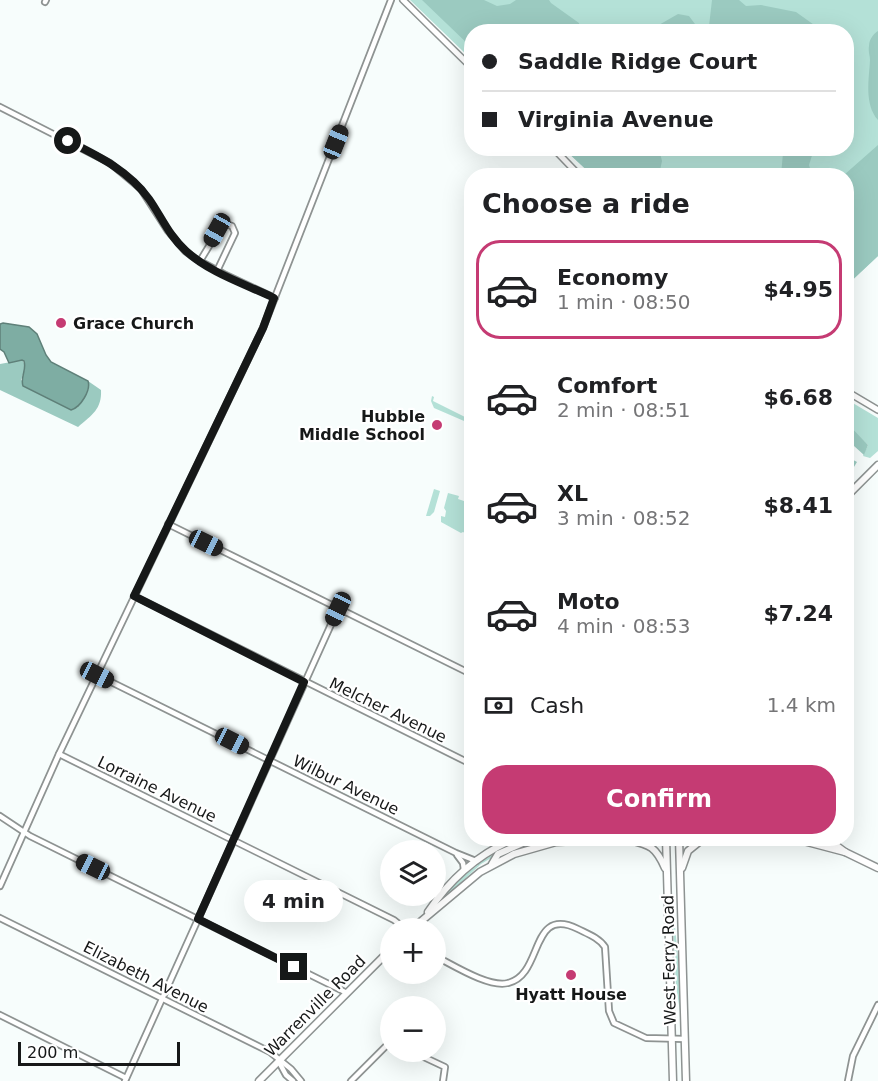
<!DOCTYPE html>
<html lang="en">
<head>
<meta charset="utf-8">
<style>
	:root { --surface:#fff; --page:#f2f2f2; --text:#202124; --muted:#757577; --line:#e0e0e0; --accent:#c53b73 }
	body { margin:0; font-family:"DejaVu Sans",sans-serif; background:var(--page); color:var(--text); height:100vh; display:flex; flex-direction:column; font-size:22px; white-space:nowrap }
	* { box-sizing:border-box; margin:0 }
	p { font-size:20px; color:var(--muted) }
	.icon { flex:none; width:33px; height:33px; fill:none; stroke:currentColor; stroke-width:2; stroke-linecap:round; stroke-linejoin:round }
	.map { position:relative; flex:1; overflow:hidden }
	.side { position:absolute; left:464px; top:168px; width:390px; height:678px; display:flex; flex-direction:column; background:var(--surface); border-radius:24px; box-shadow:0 6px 24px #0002 }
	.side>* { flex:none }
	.top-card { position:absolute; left:464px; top:24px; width:390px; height:132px; border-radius:24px; box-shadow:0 6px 24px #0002; display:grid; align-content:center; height:132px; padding:0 18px; background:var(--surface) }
	.fabs { position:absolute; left:380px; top:840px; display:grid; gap:12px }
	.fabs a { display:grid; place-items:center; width:66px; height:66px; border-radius:50%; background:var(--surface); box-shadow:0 6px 24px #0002; font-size:30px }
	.scale { position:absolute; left:18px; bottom:15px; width:162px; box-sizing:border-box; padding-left:6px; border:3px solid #161818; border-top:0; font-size:16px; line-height:21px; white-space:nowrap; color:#161818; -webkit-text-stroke:4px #fff; paint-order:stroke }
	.end { position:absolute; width:27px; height:27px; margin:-14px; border:8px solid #161818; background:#fff; box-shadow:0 0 0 3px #fff }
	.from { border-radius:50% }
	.bubble { position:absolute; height:42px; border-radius:21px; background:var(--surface); box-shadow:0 6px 24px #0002; font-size:20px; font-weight:800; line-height:42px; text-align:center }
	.car { position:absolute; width:18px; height:36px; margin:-18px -9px; border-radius:8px; box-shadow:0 0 4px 2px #0007; background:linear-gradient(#222 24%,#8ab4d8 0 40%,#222 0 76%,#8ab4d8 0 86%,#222 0) }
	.top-card b { display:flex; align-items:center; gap:21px; height:57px; font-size:22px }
	.top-card b+b { border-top:2px solid var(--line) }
	.top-card i { width:15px; height:15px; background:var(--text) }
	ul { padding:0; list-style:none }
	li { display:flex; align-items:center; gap:18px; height:99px; margin:0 12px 9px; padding:0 6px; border:3px solid transparent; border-radius:24px }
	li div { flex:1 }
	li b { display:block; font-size:22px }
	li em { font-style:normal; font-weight:800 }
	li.on { border-color:var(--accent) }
	li>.icon { width:54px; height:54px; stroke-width:1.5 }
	h2 { padding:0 18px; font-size:27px; line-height:72px }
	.pay { display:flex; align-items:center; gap:15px; height:66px; padding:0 18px; font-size:22px }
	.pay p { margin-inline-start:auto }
	.button { display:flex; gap:12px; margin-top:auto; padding:12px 18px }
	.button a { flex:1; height:69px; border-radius:24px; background:var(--accent); color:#fff; font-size:24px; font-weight:800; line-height:69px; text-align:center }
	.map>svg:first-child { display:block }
</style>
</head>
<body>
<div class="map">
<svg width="878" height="1081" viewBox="0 0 878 1081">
	<rect width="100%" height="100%" fill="#f7fdfc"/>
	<g fill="#b4e1d7">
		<path d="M410,0h468v256l-32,30v-110l-254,-1 -28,-26 282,-1v-116h-375v27z"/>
		<path d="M432,396l2,1 -1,4 38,19v4l-37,-16 -3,-7z"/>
		<path d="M846,399l32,19v33l-8,7 -7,-2 5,-11 -22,-21z"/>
		<path d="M434,489l6,2 -6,21 -4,4h-4z"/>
		<path d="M448,493l11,3 -1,3 6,2 1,-4 6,2v37l-8,-4 -2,1 -20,-11v-6l4,1 1,-6 -2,-3z"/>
		<path d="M519,841l-38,23 -36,33 -2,-2c23,-23 46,-41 76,-54z"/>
		<path d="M671,885l8,83 2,50 -5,-32z"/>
	</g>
	<g fill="#9bcac0">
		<path d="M422,0h62l13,6 13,-2 6,-4h33l2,3 28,20 1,8 -109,1v15z"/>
		<path d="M712,0h27l7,6 15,-1 35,7 21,15 18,2 4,2h-185l3,-5 21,-12 11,2 9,12 11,-2z"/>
		<path d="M878,31v89c-14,-16 -9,-41 -8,-60 0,-4 -2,-9 -1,-14 0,-6 4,-12 9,-15z"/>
		<path d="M878,145v111l-32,30v-44l2,-1 -2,-5v-60l-2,-1z"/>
		<path d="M564,149h95l3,12 -3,14h-67z"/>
		<path d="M779,149h35l-5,16 3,10h-31l2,-22z"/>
		<path d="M22,360l4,6 -5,14 56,28 12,-20 -1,-7 13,9c1,19 -9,25 -23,37l-78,-37v-26z"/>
		<path d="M847,423l21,22 -4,10 -10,-9 -4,4 -4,-2z"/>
		<path d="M846,456l11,6 -11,18z"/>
	</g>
	<path fill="#7eada3" stroke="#5f8079" stroke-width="1.5" d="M3,323l26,4 8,7 9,21 5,7 37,19c3,9 -7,26 -17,29l-48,-24c-3,-9 4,-16 1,-25l-2,-1 -13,3 -5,-11 -4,-3v-25z"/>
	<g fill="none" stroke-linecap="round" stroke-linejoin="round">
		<defs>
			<g id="minor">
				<path d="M45,2l1,-2"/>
				<path d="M0,107l110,56 31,26 27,42 17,20 11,8 28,15 51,24"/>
				<path d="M200,261l23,-38 9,3 3,7 -18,38"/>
				<path d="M168,524l303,150"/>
				<path d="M134,596l337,168"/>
				<path d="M97,675l359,178 20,8"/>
				<path d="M59,754l335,166 10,8"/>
				<path d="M0,816l30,20 317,157"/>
				<path d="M457,855l6,8 1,7"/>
				<path d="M0,886l59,-132 204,-426 128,-328"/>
				<path d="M0,918l270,134 21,17 10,12"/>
				<path d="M435,956c18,9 54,32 73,27 36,-8 21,-78 70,-54 10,5 21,9 27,18l4,64 5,12 32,15 39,1"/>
				<path d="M0,1015l126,63"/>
				<path d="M413,1052l32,15 -2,14"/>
				<path d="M280,1064l6,11 7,6"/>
				<path d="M125,1081l213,-472"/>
				<path d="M351,1081l39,-39"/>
				<path d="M848,1081l5,-25 25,-51"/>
			</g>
			<g id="tertiary">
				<path d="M403,0l68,67"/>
				<path d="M553,148l27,28"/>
				<path d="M846,391l32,19"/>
			</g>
			<g id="secondary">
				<path d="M846,497l32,-32"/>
				<path d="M666,838l7,243"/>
				<path d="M679,838l7,243"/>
				<path d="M792,838l53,14"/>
				<path d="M826,838l19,14 33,16"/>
				<path d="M626,839c23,6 29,6 39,29"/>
				<path d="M492,864l6,-10 36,-16"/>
				<path d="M682,868l6,-17 16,-13"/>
				<path d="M428,912c22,-33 52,-59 88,-74"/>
				<path d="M413,928l67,-56 34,-18 42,-12 73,-4"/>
				<path d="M259,1081l131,-131"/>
			</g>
		</defs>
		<use href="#minor" stroke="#8e9392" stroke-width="8"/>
		<use href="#tertiary" stroke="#8e9392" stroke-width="8"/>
		<use href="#secondary" stroke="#8e9392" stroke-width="9"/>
		<use href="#minor" stroke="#fff" stroke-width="4.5"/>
		<use href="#tertiary" stroke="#fff" stroke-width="5"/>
		<use href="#secondary" stroke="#fff" stroke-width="6"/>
	</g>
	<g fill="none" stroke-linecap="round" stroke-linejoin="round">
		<path stroke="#161818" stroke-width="8" d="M68,141c30,15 60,29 81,58 12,17 20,37 37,52 24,22 59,33 88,47l-11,30 -129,268 170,86 -106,237 96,48"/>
	</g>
	<g fill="#c53b73" stroke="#fff" stroke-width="2">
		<circle cx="61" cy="323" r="6"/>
		<circle cx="437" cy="425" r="6"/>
		<circle cx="571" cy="975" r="6"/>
	</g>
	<g text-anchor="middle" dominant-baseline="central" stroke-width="4.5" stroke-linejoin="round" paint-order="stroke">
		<g font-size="16" font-weight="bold" fill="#161818" stroke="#fff" text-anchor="start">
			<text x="73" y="323">Grace Church</text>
			<text x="425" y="416" text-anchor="end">Hubble<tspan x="425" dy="18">Middle School</tspan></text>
			<text x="571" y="994" text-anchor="middle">Hyatt House</text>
		</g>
		<g font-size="16" fill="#161818" stroke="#fff">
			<text transform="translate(388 710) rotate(26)">Melcher Avenue</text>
			<text transform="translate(346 785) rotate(26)">Wilbur Avenue</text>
			<text transform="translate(157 789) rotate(26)">Lorraine Avenue</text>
			<text transform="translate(669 960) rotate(-91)">West Ferry Road</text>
			<text transform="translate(146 977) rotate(27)">Elizabeth Avenue</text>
			<text transform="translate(315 1006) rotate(-45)">Warrenville Road</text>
		</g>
	</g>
</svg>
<div class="fabs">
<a><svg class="icon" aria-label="layers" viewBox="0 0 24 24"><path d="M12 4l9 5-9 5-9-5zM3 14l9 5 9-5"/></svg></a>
<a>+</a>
<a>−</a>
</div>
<div class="scale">200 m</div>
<i class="end from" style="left:68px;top:141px"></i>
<i class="end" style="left:294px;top:967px"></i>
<div class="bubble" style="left:244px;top:880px;width:99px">4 min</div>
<i class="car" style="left:336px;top:142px;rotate:22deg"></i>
<i class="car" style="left:217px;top:230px;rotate:209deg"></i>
<i class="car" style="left:206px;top:543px;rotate:116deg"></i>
<i class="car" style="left:338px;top:609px;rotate:205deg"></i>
<i class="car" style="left:97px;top:675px;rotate:117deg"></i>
<i class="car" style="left:232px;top:741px;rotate:117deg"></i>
<i class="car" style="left:93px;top:867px;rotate:296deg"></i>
<div class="top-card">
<b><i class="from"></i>Saddle Ridge Court</b>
<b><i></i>Virginia Avenue</b>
</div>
<section class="side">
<h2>Choose a ride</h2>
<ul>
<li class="on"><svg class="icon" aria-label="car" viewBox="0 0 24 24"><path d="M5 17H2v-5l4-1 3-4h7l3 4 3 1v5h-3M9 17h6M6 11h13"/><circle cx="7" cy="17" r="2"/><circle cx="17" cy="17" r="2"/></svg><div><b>Economy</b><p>1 min · 08:50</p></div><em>$4.95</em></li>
<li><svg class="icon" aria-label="car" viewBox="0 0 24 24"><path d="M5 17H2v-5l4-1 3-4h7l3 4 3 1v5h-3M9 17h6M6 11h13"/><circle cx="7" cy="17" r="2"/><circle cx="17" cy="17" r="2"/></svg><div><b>Comfort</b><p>2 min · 08:51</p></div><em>$6.68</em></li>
<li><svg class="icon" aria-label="car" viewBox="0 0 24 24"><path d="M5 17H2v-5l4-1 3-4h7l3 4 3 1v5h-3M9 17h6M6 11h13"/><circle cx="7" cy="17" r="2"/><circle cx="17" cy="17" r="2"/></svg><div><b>XL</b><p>3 min · 08:52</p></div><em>$8.41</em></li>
<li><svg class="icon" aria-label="car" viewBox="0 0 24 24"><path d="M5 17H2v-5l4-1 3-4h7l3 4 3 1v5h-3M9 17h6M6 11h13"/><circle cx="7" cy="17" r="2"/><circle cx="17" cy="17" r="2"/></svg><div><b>Moto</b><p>4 min · 08:53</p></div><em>$7.24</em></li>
</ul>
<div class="pay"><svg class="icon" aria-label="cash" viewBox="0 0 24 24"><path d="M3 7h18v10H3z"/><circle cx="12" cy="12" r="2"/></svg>Cash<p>1.4 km</p></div>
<div class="button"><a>Confirm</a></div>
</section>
</div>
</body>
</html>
